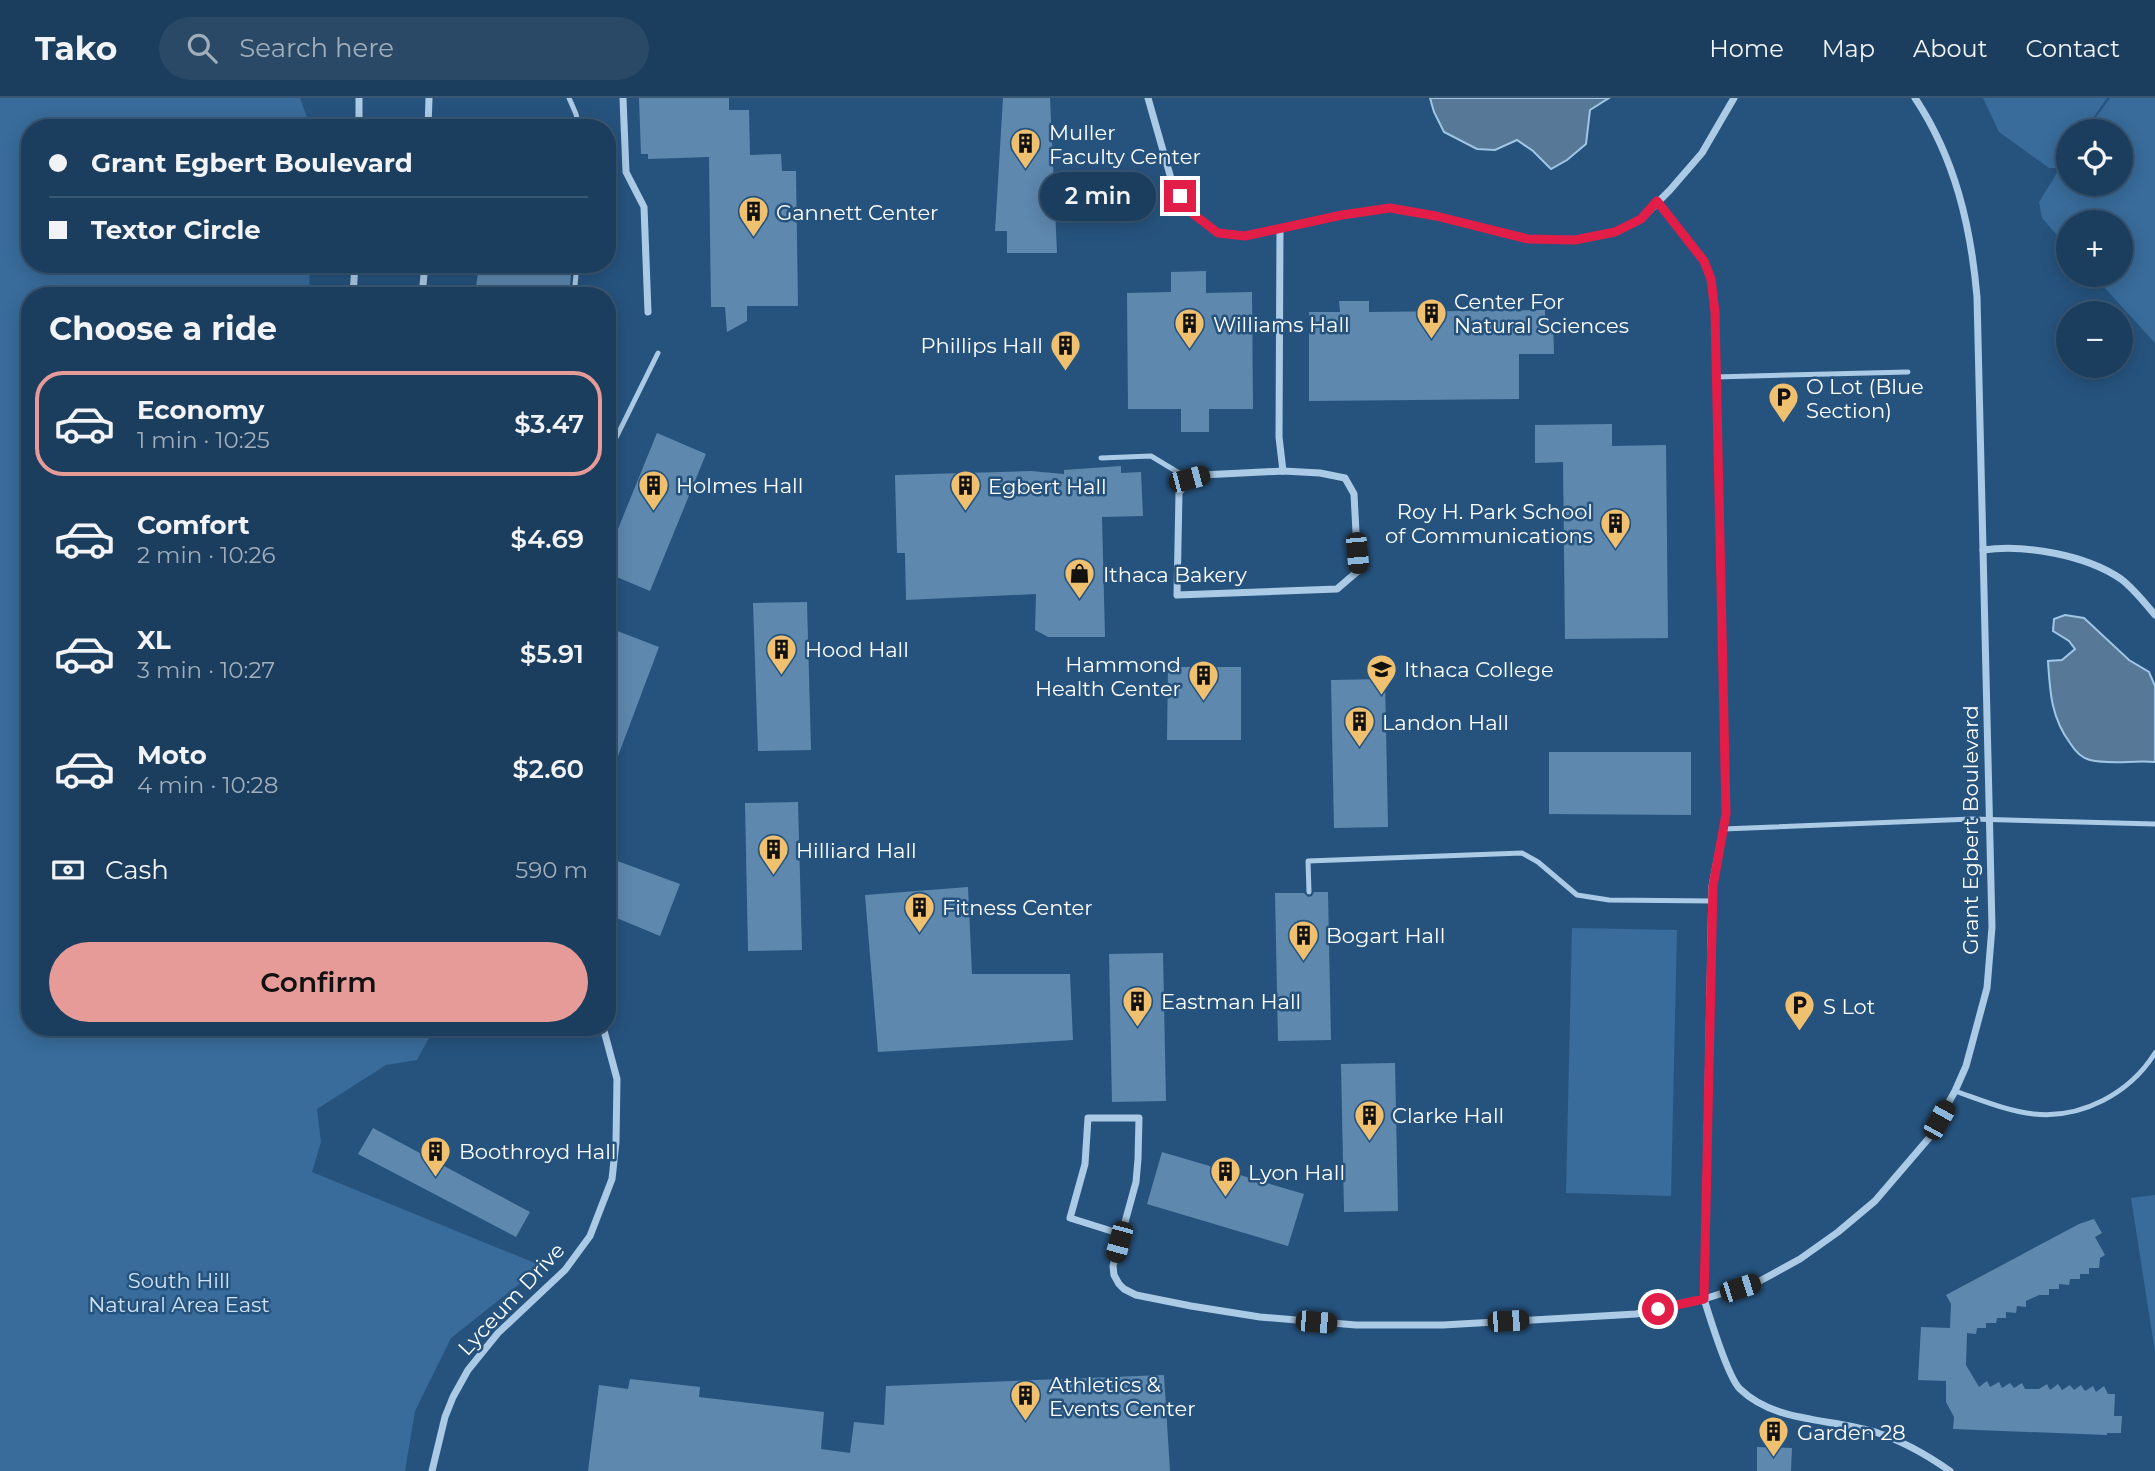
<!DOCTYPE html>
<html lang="en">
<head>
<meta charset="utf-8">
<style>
	:root { --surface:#1c3e5e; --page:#294967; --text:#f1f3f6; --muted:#a0aebc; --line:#3a5773; --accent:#e69b98 }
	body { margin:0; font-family:Montserrat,sans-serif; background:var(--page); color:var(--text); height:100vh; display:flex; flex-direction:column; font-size:26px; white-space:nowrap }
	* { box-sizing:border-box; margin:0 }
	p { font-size:23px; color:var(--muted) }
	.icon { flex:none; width:38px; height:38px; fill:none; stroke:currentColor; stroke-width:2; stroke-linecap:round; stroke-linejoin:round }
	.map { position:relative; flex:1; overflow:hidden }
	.side { position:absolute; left:21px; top:189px; width:595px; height:749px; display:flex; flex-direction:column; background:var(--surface); border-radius:28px; box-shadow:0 4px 18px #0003,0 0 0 2px var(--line) }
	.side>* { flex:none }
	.top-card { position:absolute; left:21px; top:21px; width:595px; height:154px; border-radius:28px; box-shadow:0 4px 18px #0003,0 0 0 2px var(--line); display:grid; align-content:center; height:154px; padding:0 28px; background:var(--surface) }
	.tools { position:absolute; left:2056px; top:21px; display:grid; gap:14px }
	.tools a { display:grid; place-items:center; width:77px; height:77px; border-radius:50%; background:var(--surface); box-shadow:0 4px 18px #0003,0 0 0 2px var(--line); font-size:35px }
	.end { position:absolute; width:32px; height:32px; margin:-16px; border:9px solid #e11d48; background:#fff; box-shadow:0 0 0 4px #fff }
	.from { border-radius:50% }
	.bubble { position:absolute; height:49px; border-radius:24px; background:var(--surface); box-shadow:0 4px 18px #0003,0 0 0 2px var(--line); font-size:23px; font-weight:600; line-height:49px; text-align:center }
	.car { position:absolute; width:21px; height:42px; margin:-21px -10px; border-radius:9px; box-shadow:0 0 5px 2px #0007; background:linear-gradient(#222 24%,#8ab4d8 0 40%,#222 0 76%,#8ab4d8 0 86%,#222 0) }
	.top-card b { display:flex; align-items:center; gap:24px; height:66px; font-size:26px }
	.top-card b+b { border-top:2px solid var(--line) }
	.top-card i { width:18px; height:18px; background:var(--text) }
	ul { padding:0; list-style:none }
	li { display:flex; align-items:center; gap:21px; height:105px; margin:0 14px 10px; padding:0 14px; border:4px solid transparent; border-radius:28px }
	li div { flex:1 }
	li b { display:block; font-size:26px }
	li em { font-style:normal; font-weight:600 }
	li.on { border-color:var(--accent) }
	li>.icon { width:63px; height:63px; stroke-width:1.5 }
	h2 { padding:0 28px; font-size:32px; line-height:84px }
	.pay { display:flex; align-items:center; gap:18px; height:77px; padding:0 28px; font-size:26px }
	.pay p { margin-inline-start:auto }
	.button { display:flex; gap:14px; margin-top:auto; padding:14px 28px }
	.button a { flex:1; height:80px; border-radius:42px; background:var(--accent); color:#111; font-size:28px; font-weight:600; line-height:80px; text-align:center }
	header { display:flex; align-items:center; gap:42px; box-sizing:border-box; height:98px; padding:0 35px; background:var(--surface); border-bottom:2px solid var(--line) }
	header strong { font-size:33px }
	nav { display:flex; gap:38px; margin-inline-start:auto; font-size:24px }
	.search { width:490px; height:63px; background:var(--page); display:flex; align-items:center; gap:18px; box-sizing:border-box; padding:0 24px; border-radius:38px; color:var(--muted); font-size:26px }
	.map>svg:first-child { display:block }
</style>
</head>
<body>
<header>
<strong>Tako</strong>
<div class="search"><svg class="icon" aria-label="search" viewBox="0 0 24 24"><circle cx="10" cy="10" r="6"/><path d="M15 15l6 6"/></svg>Search here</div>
<nav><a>Home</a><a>Map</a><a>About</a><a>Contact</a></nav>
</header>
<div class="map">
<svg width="2155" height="1373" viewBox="0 0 2155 1373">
	<rect width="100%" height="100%" fill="#26537e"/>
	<g fill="#396c9b">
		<path d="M0,0h300l10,28 -280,2v136h280l-1,32h-279v731h405l-18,33 -31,5 -69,44 4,33 -9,30 230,94 -91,72 -36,73 -10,60h-405z"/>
		<path d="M1983,0h124l-23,33h-16v24l-2,3 2,-1v27h53v-53h-35l24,-33h45v245l-62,-68h28v-53h-53v26l-26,-30 -3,-16 21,-34h-11l-50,-36z"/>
		<path d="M1572,830l105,2 -6,266 -105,-3z"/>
		<path d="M2155,1097v157l-24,-154z"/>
	</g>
	<g fill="#577897" stroke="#a0c6e6" stroke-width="2">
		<path d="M1430,0h179l-19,12 -4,34 -19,16 -16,9 -18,-18 -16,-11 -22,10 -18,-1 -33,-17 -10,-20z"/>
		<path d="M2065,517l19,3 45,42 20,12 6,14v76c-22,-2 -43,3 -65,-2 -9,-2 -15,-9 -20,-17 -19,-26 -20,-51 -22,-82l14,-1 13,-11 -6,-8 -16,-10 1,-12z"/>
	</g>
	<g fill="#5e88ae">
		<path d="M639,0h90v12h20l1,45 31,-1 1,17h14l2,135h-51v15l-20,11 -2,-25h-14l-2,-150 -61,2v-5h-7z"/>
		<path d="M1003,0h47l7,155h-50v-22h-12z"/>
		<path d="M479,166h93l-3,32h-94z"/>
		<path d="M1206,173v22l46,-1 1,117h-44v23h-28v-23h-53l-1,-116 44,-1v-20z"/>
		<path d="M1339,203h30v11l176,-2v15h8l1,29h-35v45l-210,2v-89h31z"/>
		<path d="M1612,326v22l54,-1 2,193 -103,1 -2,-177 -28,1v-38z"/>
		<path d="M657,335l49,21 -56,137 -43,-18v-17z"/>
		<path d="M1121,368v7l20,-1 2,44 -41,1 3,120h-57l-13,-7 1,-36 -130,6 -1,-47h-8l-2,-78 136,-4 33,3v-4z"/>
		<path d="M807,504l4,148 -53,1 -5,-148z"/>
		<path d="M607,529l52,20 -50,133h-2z"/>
		<path d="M1168,569h73v73h-74z"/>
		<path d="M1385,581l3,148 -54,1 -3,-148z"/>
		<path d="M1549,654h142v63l-142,-1z"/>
		<path d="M798,704l4,148 -54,1 -3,-148z"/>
		<path d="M612,761l68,25 -20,52 -53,-22v-52l4,1z"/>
		<path d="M968,789l4,87h98l3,66 -195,12 -13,-157z"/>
		<path d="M1314,794h14l3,148 -53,1 -3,-148h29l4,4 4,-1z"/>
		<path d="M1163,855l3,148 -54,1 -3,-148z"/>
		<path d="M1395,965l3,148 -54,1 -3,-148z"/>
		<path d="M373,1030l157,84 -14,25 -158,-83z"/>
		<path d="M1162,1054l142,42 -16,52 -141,-42z"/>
		<path d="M2094,1121l8,14 -7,4 10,18 -5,3 -1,10h-10v6h-9v5h-10l-1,6 -10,-1v5h-10v6h-10l-13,6v6l-9,-1 -1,7 -10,-1v6h-9l-1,5h-10v5h-9l-1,6 -9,-1 -1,32 13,22 8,-6 3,6 9,-5 3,6 8,-5 4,5 8,-5 3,6h14l8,-5 3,6 8,-6 4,6 8,-5 4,5 7,-5 4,6 8,-5 3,6 8,-6 4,8h7l-1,22h8l-1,17h-14v2l-154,-6 1,-12 -8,-15v-21l-28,-1 3,-53 29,1 1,-24 -5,-9 133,-71z"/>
		<path d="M1164,1277l6,96h-582l11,-86 29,4 2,-10 70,8 -1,10 125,15 -3,37 29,4 4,-31 30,3 2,-39z"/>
		<path d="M1757,1349l35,1 -1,23h-34z"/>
	</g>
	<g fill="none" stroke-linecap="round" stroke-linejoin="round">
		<g stroke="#abcae5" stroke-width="5">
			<path d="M569,0l7,16 3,14"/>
			<path d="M574,198l3,-32"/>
			<path d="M1715,279l193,-5"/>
			<path d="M607,358l51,-103"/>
			<path d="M1101,360l50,-2 38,23"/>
			<path d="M1723,731l249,-10 183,5"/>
			<path d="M1309,794l-1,-31 214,-8 16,9 39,33 32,5 103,1"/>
			<path d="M1955,993c26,9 52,20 79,23 48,5 96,-21 121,-61"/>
		</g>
		<g stroke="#abcae5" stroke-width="7">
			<path d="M623,0l3,74 18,35 4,105"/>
			<path d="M1148,0l24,84 16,28 30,23 27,3 97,-21 48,-7 46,8 92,23 47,1 40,-8 26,-13 29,-29 32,-37 32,-55"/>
			<path d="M359,30v-30"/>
			<path d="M428,30l1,-30"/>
			<path d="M1657,103l47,60 7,18 4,33 11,502 -14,72 -8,413c6,19 24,79 36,90 36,35 94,29 138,44 27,9 49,22 72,38"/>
			<path d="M1280,130l-1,209 4,34"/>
			<path d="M353,198l2,-32"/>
			<path d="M422,198l3,-32"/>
			<path d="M1283,373l37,2 25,5 9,16 4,77 -21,18 -160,6 2,-102 10,-14 13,-4z"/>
			<path d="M1983,452c42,-6 103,5 138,29 13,10 23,23 34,36"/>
			<path d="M1121,1136l-51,-16 15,-54 3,-46h51l-1,41 -2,23 -23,84 1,9 5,9 5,5 12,6 55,11 69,11 96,8h87l193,-11 68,-15 54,-17 42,-23 38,-27 37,-31 54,-63 26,-47 11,-25 21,-78 5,-61 -15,-630c-6,-70 -22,-139 -62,-199"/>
			<path d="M432,1373l13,-54 8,-20 15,-27 30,-37 67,-63 25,-34 22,-57 4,-37 1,-63 -14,-52"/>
		</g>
	</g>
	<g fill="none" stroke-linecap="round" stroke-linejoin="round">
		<path stroke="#e11d48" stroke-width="9" d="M1180,98l8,14 30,23 27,3 97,-21 48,-7 46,8 92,23 47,1 40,-8 26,-13 16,-18 47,60 7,18 4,33 11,502 -13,72 -9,413 -46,10"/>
	</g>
	<defs>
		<symbol id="building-pin" viewBox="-11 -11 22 30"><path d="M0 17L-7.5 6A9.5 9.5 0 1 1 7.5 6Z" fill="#eec070" stroke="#26537e"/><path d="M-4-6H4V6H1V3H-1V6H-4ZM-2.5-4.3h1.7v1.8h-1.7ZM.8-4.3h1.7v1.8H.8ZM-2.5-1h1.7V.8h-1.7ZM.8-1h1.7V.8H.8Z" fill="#111"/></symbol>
		<symbol id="parking-pin" viewBox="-11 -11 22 30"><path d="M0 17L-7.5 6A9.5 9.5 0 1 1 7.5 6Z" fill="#eec070" stroke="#26537e"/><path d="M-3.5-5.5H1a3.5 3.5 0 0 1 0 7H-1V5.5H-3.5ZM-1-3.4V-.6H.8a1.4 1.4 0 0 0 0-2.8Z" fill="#111"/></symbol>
		<symbol id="shop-pin" viewBox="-11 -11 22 30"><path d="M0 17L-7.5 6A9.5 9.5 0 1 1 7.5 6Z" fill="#eec070" stroke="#26537e"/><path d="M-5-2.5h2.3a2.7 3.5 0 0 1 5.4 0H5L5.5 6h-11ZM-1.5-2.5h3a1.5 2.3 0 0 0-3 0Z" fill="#111"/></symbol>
		<symbol id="university-pin" viewBox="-11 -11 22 30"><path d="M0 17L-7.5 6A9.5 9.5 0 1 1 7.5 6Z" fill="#eec070" stroke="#26537e"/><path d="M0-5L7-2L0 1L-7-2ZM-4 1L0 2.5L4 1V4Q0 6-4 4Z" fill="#111"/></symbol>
	</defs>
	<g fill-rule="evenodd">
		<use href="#building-pin" x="1008" y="28" width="35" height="47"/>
		<use href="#building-pin" x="736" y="96" width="35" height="47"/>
		<use href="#building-pin" x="1414" y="198" width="35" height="47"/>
		<use href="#building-pin" x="1172" y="208" width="35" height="47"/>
		<use href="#building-pin" x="1048" y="230" width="35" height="47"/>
		<use href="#parking-pin" x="1766" y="282" width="35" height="47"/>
		<use href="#building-pin" x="636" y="370" width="35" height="47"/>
		<use href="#building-pin" x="948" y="370" width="35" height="47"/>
		<use href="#building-pin" x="1598" y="408" width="35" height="47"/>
		<use href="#shop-pin" x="1062" y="458" width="35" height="47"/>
		<use href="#building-pin" x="764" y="534" width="35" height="47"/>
		<use href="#university-pin" x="1364" y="554" width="35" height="47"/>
		<use href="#building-pin" x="1186" y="560" width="35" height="47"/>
		<use href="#building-pin" x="1342" y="606" width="35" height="47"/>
		<use href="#building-pin" x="756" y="734" width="35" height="47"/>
		<use href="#building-pin" x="902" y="792" width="35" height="47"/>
		<use href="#building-pin" x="1286" y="820" width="35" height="47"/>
		<use href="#building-pin" x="1120" y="886" width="35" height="47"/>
		<use href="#parking-pin" x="1782" y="890" width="35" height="47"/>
		<use href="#building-pin" x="1352" y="1000" width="35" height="47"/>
		<use href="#building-pin" x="418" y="1036" width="35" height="47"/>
		<use href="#building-pin" x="1208" y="1056" width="35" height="47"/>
		<use href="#building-pin" x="1008" y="1280" width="35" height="47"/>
		<use href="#building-pin" x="1756" y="1316" width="35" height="47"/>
	</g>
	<g text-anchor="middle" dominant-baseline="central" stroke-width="5" stroke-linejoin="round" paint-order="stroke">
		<g font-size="21" fill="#fff" stroke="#26537e" text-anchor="start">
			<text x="1049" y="34">Muller<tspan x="1049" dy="24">Faculty Center</tspan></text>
			<text x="776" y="114">Gannett Center</text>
			<text x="1454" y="203">Center For<tspan x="1454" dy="24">Natural Sciences</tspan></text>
			<text x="1213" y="226">Williams Hall</text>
			<text x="1043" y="247" text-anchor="end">Phillips Hall</text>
			<text x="1806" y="288">O Lot (Blue<tspan x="1806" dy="24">Section)</tspan></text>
			<text x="676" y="387">Holmes Hall</text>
			<text x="988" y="388">Egbert Hall</text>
			<text x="1593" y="413" text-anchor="end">Roy H. Park School<tspan x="1593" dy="24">of Communications</tspan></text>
			<text x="1103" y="476">Ithaca Bakery</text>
			<text x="805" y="551">Hood Hall</text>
			<text x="1181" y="566" text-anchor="end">Hammond<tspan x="1181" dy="24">Health Center</tspan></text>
			<text x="1404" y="571">Ithaca College</text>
			<text x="1382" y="624">Landon Hall</text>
			<text x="796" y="752">Hilliard Hall</text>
			<text x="942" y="809">Fitness Center</text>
			<text x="1326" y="837">Bogart Hall</text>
			<text x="1161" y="903">Eastman Hall</text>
			<text x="1823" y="908">S Lot</text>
			<text x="1392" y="1017">Clarke Hall</text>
			<text x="459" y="1053">Boothroyd Hall</text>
			<text x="1248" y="1074">Lyon Hall</text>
			<text x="1049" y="1286">Athletics &amp;<tspan x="1049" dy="24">Events Center</tspan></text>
			<text x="1797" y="1334">Garden 28</text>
		</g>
		<g font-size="21" fill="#fff" stroke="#26537e">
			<text transform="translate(1970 732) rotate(-90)">Grant Egbert Boulevard</text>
			<text transform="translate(511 1201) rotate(-47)">Lyceum Drive</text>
		</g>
		<g font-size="21" fill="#cee2f4" stroke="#26537e">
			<text x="179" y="1182">South Hill<tspan x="179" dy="24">Natural Area East</tspan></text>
		</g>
	</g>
</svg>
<div class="tools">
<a><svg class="icon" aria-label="locate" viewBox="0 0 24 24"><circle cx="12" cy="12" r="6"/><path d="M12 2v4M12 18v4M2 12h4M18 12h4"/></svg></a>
<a>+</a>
<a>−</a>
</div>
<i class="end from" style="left:1658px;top:1211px"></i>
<i class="end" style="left:1180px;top:98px"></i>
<div class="bubble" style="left:1040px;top:74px;width:116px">2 min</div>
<i class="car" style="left:1189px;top:381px;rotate:75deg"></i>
<i class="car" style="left:1357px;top:455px;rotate:175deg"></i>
<i class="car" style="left:1939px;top:1022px;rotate:29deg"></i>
<i class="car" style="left:1119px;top:1144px;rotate:195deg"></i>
<i class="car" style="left:1740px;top:1190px;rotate:72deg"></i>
<i class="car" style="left:1508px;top:1223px;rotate:87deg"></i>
<i class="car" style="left:1316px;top:1224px;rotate:95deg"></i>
<div class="top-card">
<b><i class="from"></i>Grant Egbert Boulevard</b>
<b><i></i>Textor Circle</b>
</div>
<section class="side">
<h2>Choose a ride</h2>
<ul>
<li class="on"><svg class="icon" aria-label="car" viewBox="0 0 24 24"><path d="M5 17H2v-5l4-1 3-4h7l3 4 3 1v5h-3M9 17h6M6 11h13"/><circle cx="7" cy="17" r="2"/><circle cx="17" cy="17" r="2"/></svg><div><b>Economy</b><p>1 min · 10:25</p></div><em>$3.47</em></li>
<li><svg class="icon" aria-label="car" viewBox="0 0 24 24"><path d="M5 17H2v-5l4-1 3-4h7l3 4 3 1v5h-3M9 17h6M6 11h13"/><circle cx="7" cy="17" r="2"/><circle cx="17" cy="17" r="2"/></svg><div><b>Comfort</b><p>2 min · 10:26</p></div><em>$4.69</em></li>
<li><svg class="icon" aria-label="car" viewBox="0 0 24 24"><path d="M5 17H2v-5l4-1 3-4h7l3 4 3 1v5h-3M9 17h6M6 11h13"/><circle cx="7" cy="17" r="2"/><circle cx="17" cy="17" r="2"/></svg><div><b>XL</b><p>3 min · 10:27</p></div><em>$5.91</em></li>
<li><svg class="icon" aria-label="car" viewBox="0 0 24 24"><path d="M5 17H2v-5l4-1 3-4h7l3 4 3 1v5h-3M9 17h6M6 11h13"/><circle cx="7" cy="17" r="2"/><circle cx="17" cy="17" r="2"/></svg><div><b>Moto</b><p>4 min · 10:28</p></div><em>$2.60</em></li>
</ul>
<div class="pay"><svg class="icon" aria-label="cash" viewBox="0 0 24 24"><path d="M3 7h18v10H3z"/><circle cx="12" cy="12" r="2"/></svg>Cash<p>590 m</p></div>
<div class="button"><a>Confirm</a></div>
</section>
</div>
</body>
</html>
